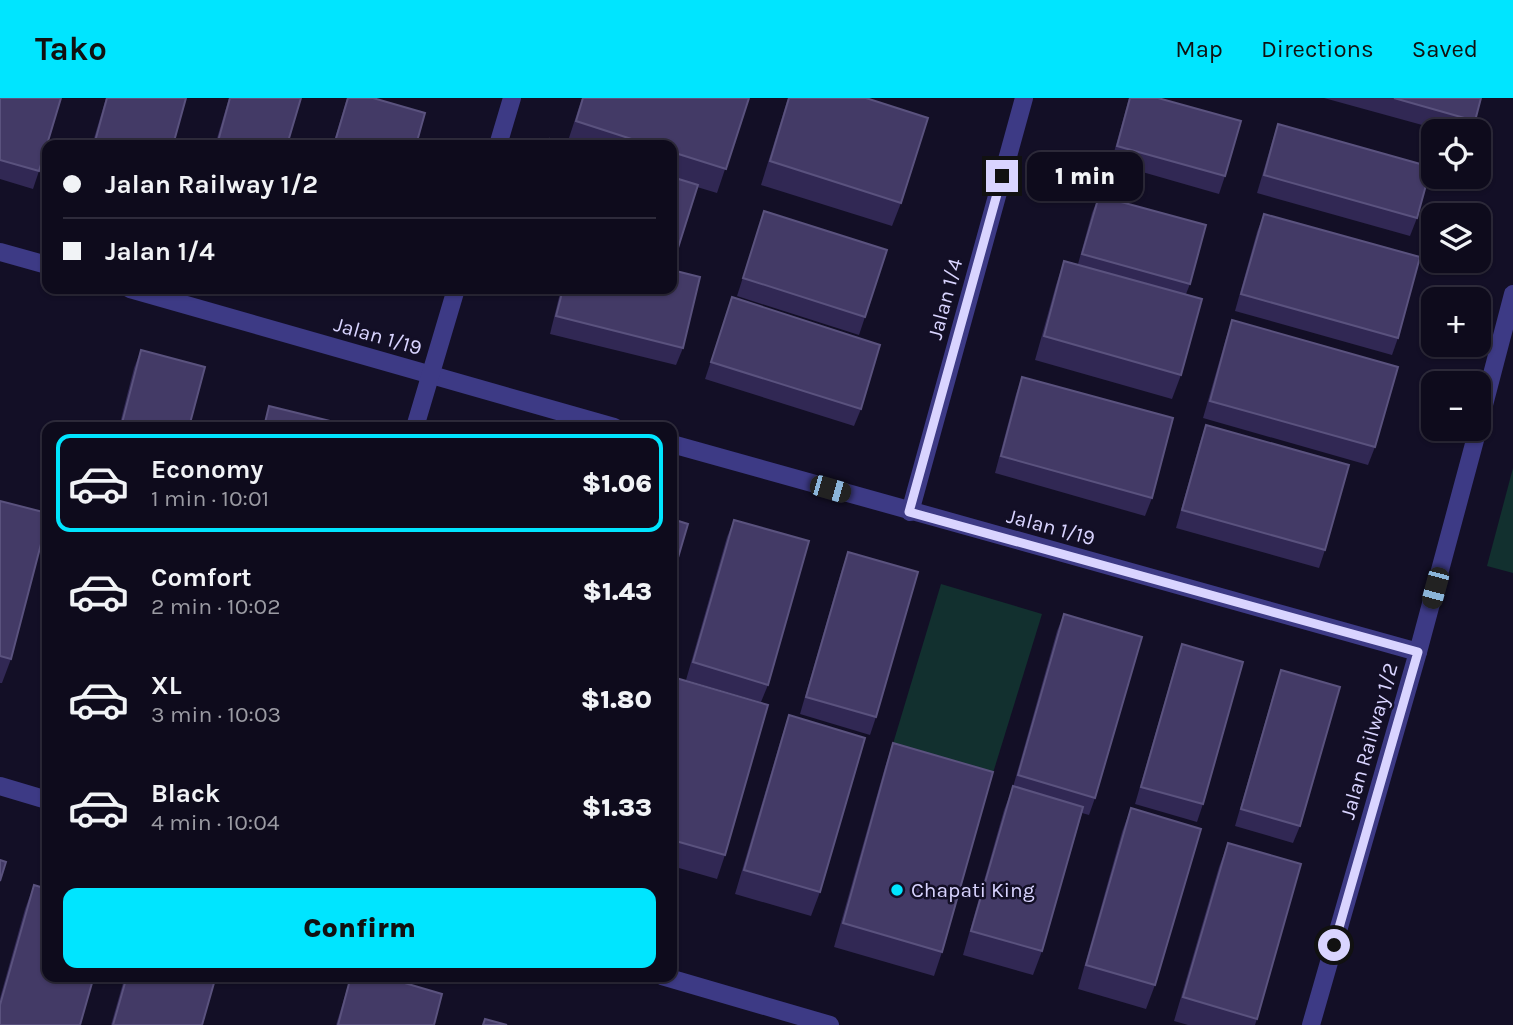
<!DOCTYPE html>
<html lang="en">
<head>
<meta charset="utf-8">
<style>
	:root { --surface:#0e0b1c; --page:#1c1929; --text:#f1f3f6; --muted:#9b9ba3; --line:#2e2b3b; --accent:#00e5ff }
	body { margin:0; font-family:Karla,sans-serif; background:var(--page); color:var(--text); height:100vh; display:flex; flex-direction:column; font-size:26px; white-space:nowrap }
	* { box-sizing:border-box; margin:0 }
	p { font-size:23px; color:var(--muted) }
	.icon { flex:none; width:38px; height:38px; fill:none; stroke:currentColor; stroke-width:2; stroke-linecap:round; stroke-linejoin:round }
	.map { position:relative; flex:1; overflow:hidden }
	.drawer { position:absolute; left:42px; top:324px; width:635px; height:560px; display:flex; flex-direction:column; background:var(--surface); border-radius:14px; box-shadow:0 2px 5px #0004,0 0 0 2px var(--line) }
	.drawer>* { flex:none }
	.hud { position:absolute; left:42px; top:42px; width:635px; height:154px; border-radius:14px; box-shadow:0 2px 5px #0004,0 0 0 2px var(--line); display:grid; align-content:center; height:154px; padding:0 21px; background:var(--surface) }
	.buttons { position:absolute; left:1421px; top:21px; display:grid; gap:14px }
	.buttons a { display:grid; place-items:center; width:70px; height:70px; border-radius:14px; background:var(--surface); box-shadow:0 2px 5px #0004,0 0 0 2px var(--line); font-size:35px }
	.end { position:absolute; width:32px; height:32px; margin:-16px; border:9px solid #d9d4ff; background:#111; box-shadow:0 0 0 4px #111 }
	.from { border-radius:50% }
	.bubble { position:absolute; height:49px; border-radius:14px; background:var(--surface); box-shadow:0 2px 5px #0004,0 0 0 2px var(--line); font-size:23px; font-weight:800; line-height:49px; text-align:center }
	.car { position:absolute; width:21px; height:42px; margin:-21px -10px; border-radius:9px; box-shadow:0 0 5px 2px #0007; background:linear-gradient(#222 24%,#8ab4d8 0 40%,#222 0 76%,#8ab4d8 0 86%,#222 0) }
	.hud b { display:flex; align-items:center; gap:24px; height:66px; font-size:26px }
	.hud b+b { border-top:2px solid var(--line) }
	.hud i { width:18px; height:18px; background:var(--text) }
	ul { padding:12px 0 0; list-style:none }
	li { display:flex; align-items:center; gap:21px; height:98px; margin:0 14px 10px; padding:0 7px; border:4px solid transparent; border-radius:14px }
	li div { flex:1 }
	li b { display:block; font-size:26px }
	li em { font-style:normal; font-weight:800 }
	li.current { border-color:var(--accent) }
	li>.icon { width:63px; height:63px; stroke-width:1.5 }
	.action { display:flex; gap:14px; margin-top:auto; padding:14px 21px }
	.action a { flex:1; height:80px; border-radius:14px; background:var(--accent); color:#111; font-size:28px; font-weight:800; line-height:80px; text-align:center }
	header { display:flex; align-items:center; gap:42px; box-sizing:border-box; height:98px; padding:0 35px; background:var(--accent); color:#111 }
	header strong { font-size:33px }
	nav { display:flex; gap:38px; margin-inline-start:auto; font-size:24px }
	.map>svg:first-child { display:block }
</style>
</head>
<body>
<header>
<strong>Tako</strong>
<nav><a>Map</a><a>Directions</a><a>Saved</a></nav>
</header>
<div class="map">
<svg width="1513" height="927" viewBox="0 0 1513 927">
	<rect width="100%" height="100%" fill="#130f26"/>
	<g fill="#12302f">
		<path d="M1513,370v105l-26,-7z"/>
		<path d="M941,486l101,30 -53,172 -100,-29z"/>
	</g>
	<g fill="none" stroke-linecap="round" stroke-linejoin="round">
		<g stroke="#3d3a85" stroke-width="18">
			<path d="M498,47l14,-47"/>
			<path d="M0,154l47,13"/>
			<path d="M130,191l484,138"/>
			<path d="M1479,326l34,-130"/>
			<path d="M415,329l41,-138"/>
			<path d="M672,346l746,208"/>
			<path d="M910,414l114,-414"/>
			<path d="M0,688l47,14"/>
			<path d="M662,878l168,49"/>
			<path d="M1311,927l107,-373 60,-223"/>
		</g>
	</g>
	<g fill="#312854">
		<path d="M0,0l39,73 -6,18 -33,-10z"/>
		<path d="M106,0h80l-13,47h-81z"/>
		<path d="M229,0h72l-14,47h-72z"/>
		<path d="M347,0l69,47h-83z"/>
		<path d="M582,0h167l-32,95 -20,-6 -25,77v-119h-124l19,-1z"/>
		<path d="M788,0h78l35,105 -9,23 -131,-41z"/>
		<path d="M1129,0h29l67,78 -6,18 -108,-31z"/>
		<path d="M1324,0h157l-10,33h-27z"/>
		<path d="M1278,26l139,94 -7,18 -153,-43 15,-51z"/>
		<path d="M1099,98l91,88 -4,10 -5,81 -9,24 -137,-39 21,-75 8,-24 14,3 14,-51z"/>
		<path d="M764,113l101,106 -6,18 -122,-39z"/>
		<path d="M1264,116l134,124 -6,17 -157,-44 22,-79z"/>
		<path d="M561,191h111l11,59 -7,17 -126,-31z"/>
		<path d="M732,199l129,112 -7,17 -149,-47z"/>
		<path d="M1232,222l143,127 -7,18 -165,-47 23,-80z"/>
		<path d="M141,252l48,77h-70l15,-59z"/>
		<path d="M1022,279l130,121 -7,18 -150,-43 21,-79z"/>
		<path d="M1206,327l119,125 -6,18 -143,-40 24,-86z"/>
		<path d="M0,403l11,158 -9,24h-2z"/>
		<path d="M734,422l34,165 -7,17 -75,-22 41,-143z"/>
		<path d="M848,454l28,165 -6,18 -70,-21 42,-145z"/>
		<path d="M1064,516l31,184 -6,17 -7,-2 -40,138 -9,24 -70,-20 41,-145 9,-23 44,-156z"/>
		<path d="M1182,546l21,160 -6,18 -62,-18 41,-142z"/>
		<path d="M1281,572l19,156 -7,17 -58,-17 40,-138z"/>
		<path d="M676,580l49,177 -8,24 -45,-13v-178z"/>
		<path d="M47,589v18l-4,-1z"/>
		<path d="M789,617l31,177 -9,24 -76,-22 46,-155z"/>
		<path d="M893,645l49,209 -8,24 -100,-29 51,-180z"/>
		<path d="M1131,710l24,177 -9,24 -68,-20 44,-157z"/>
		<path d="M1228,745l29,176 -2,6h-67l-14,-4 45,-154z"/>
		<path d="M34,787l-34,140v-27l25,-89z"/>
		<path d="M125,878h91l-14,49h-91z"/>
		<path d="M351,878h30l53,49h-98z"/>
	</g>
	<g fill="#433a66" stroke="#5a527e" stroke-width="2">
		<path d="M0,0h61l-22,73 -39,-11z"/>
		<path d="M107,0h79l-13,47h-79z"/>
		<path d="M230,0h71l-14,47h-70z"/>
		<path d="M348,0h25l52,15 -9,32h-82z"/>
		<path d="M583,0h166l-23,71 -54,-17v-7h-22l-74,-24z"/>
		<path d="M789,0h77l62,20 -27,85 -131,-42z"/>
		<path d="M1130,0h28l83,23 -16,55 -108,-30z"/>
		<path d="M1394,0h87l-6,23z"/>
		<path d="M1278,26l153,43 -14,51 -153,-43z"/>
		<path d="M550,41l20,6h-22z"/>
		<path d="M672,79l26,8 -20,63 -6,-2z"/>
		<path d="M1099,98l107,29 -16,59 -108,-30z"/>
		<path d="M764,113l123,39 -22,67 -122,-39z"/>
		<path d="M1264,116l156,43 -22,81 -157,-44z"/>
		<path d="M1064,163l138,38 -21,76 -137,-39z"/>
		<path d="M672,172l28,7 -17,71 -127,-32 7,-27h109z"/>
		<path d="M732,199l148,48 -19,64 -150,-47z"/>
		<path d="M1232,222l166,47 -23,80 -165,-46z"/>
		<path d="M141,252l64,17 -16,60h-68z"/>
		<path d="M1022,279l151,41 -21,80 -151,-42z"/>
		<path d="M269,308l61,15 -2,6h-64z"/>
		<path d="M1206,327l143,40 -24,85 -143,-40z"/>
		<path d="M0,403l47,12v8l-36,138 -11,-3z"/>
		<path d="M672,421l16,5 -16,54z"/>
		<path d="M734,422l75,21 -41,144 -75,-23z"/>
		<path d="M848,454l70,20 -42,145 -70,-20z"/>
		<path d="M1064,516l78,23 -47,161 -77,-23z"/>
		<path d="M1182,546l61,18 -40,142 -62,-17z"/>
		<path d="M1281,572l59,17 -40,139 -59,-17z"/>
		<path d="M676,580l92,27 -43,150 -53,-15v-149z"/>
		<path d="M789,617l76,23 -45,154 -76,-22z"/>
		<path d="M893,645l100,29 -51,180 -99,-29z"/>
		<path d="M1013,688l70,21 -41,144 -71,-20z"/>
		<path d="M1131,710l70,21 -46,156 -69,-20z"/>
		<path d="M1228,745l73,21 -44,155 -74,-22z"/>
		<path d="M0,762l6,2 -6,19z"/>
		<path d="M34,787l13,4v87h47l-14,49h-80v-20z"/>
		<path d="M127,878h89l-14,49h-89z"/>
		<path d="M351,878h30l61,18 -8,31h-96z"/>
		<path d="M485,921l22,6h-24z"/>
	</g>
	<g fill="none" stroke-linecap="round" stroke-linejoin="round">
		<path stroke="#d9d4ff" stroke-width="9" d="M1002,78l-93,336 509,140 -84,293"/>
	</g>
	<circle fill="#00e5ff" stroke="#130f26" stroke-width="2.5" cx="897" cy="792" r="7"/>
	<g text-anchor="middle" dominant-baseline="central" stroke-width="5" stroke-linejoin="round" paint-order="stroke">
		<g font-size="21" fill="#d9d4ff" stroke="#130f26">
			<text transform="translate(945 201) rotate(-75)">Jalan 1/4</text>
			<text transform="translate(378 238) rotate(16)">Jalan 1/19</text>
			<text transform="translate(1051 429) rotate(15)">Jalan 1/19</text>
			<text transform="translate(1369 643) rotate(-74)">Jalan Railway 1/2</text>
		</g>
		<g font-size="21" fill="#d9d4ff" stroke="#130f26" text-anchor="start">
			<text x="911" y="792">Chapati King</text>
		</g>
	</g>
</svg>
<div class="buttons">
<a><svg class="icon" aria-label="locate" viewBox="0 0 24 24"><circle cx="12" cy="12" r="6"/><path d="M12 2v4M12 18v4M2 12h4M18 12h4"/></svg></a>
<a><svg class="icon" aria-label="layers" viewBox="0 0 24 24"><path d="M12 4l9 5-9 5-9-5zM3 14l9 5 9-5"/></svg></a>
<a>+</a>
<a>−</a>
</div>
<i class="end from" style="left:1334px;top:847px"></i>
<i class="end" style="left:1002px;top:78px"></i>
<div class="bubble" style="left:1027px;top:54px;width:116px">1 min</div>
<i class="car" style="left:830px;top:391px;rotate:106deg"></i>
<i class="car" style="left:1435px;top:490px;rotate:195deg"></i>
<div class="hud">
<b><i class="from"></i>Jalan Railway 1/2</b>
<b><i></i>Jalan 1/4</b>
</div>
<section class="drawer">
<ul>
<li class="current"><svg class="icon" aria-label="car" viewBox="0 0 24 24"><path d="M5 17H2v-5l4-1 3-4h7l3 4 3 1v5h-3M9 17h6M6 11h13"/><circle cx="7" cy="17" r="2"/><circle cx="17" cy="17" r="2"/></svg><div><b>Economy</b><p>1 min · 10:01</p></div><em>$1.06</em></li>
<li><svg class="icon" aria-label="car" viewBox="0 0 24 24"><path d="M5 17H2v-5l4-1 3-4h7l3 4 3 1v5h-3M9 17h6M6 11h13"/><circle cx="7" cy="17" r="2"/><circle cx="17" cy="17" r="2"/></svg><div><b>Comfort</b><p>2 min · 10:02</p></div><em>$1.43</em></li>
<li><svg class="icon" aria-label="car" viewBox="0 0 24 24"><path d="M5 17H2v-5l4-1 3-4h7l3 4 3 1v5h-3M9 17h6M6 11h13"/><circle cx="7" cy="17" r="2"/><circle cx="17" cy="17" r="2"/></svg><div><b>XL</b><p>3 min · 10:03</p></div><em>$1.80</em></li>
<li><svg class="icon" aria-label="car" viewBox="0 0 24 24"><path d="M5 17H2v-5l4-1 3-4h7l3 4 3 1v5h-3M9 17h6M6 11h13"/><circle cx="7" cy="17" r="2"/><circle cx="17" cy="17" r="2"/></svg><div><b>Black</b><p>4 min · 10:04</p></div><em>$1.33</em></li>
</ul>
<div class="action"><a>Confirm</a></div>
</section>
</div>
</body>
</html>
